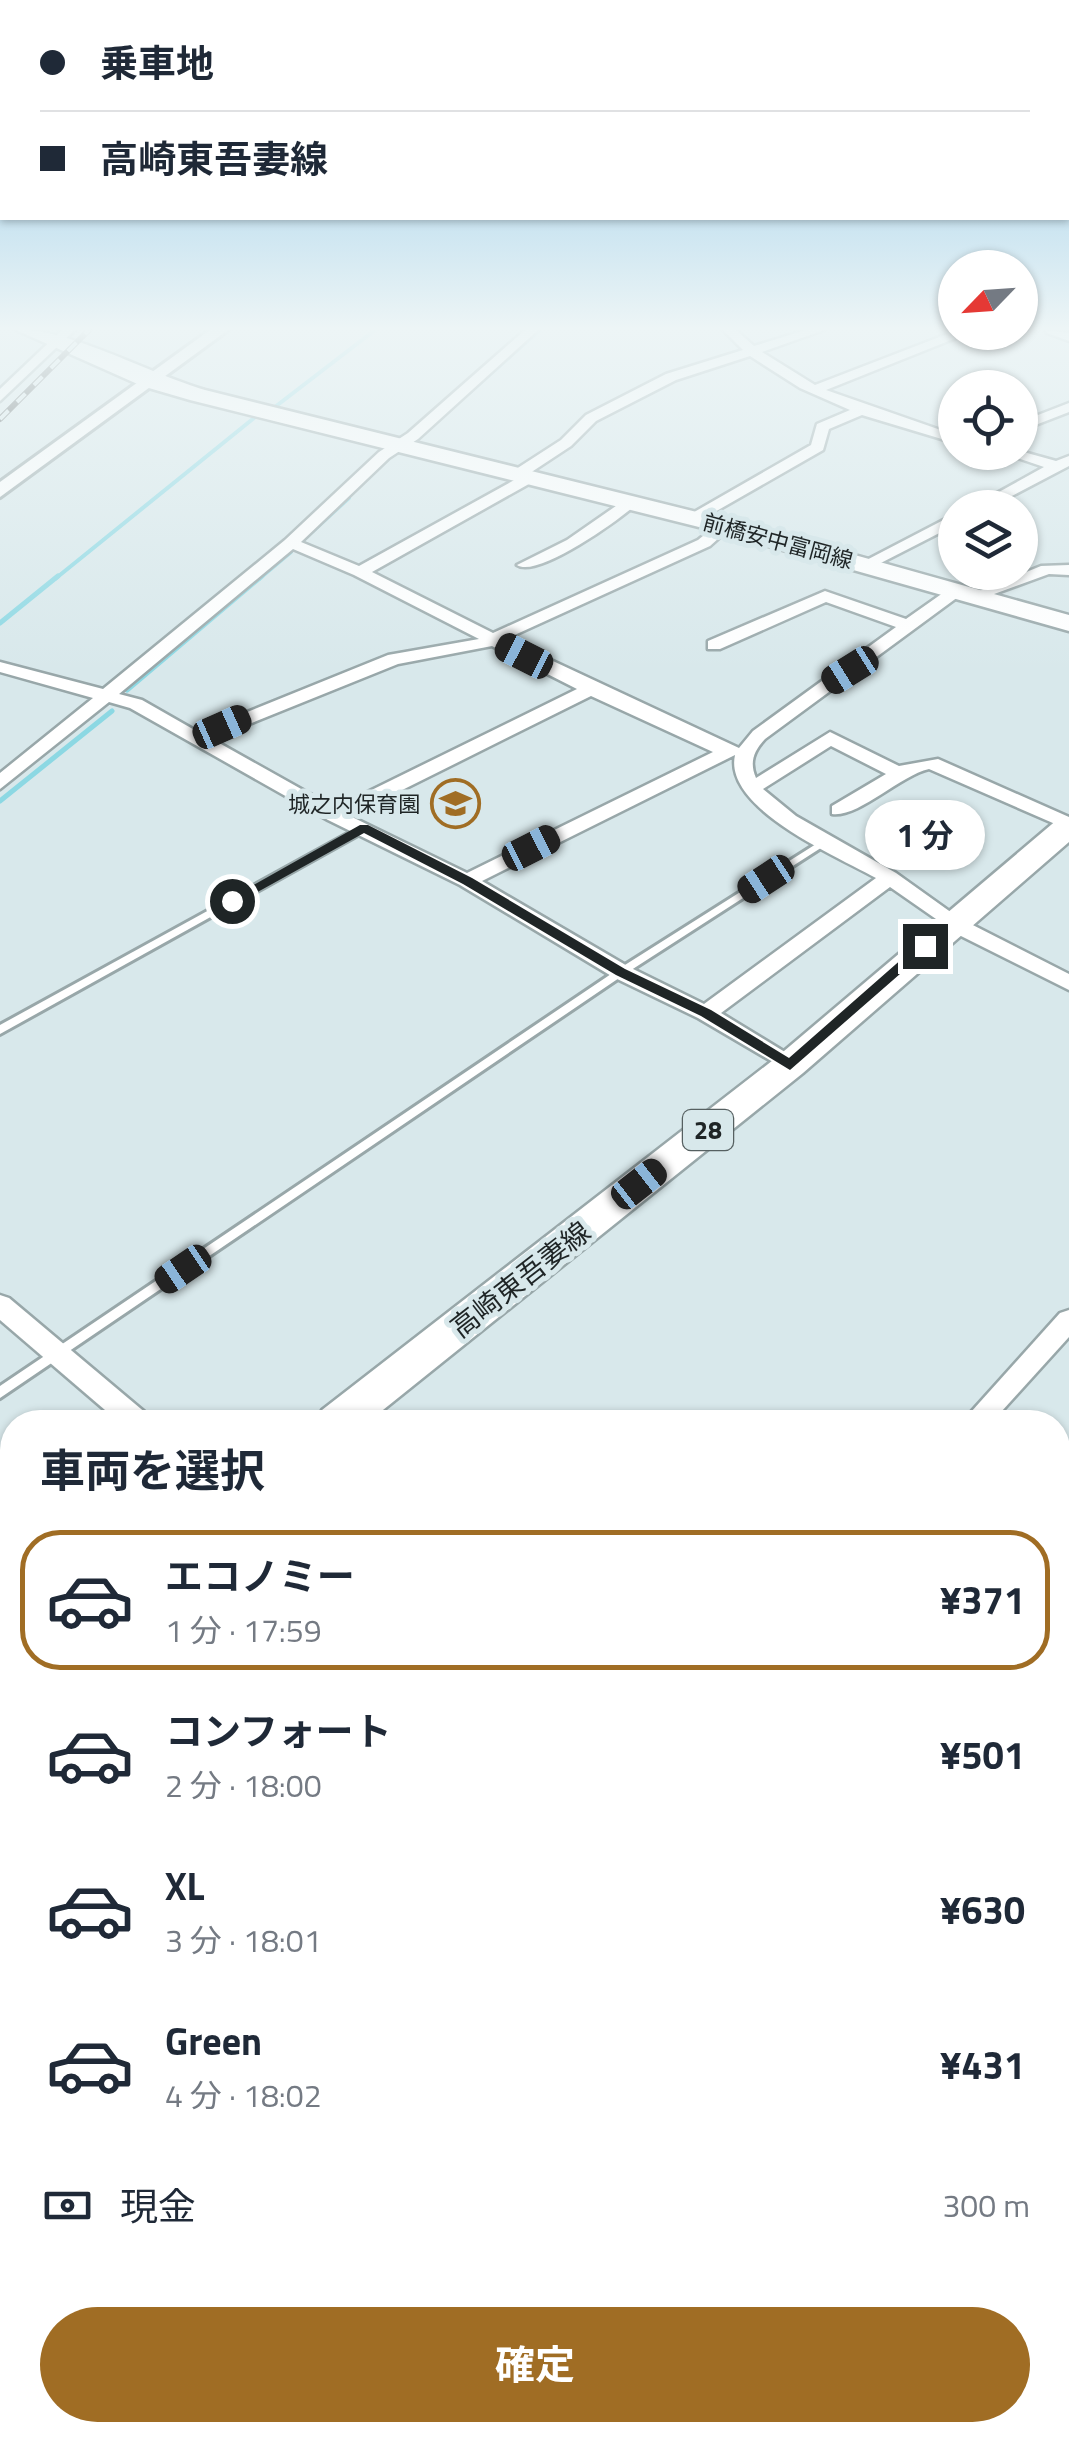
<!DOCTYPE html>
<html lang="ja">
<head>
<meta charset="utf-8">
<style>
	:root { --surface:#fff; --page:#f2f2f3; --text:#1f2937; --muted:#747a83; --line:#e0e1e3; --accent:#a06d24 }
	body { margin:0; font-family:"Titillium Web","Noto Sans JP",sans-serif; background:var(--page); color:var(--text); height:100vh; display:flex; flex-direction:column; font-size:38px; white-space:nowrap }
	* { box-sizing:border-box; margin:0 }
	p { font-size:32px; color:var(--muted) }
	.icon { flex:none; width:55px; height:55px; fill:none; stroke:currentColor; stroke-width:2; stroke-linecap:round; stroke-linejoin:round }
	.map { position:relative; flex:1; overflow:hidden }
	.side { position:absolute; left:0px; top:1410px; width:1070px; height:1032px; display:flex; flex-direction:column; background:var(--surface); border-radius:40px 40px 0 0; box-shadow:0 2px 8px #0004 }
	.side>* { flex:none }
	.banner { position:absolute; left:0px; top:0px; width:1070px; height:220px; box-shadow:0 2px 8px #0004; display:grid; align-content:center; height:220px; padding:0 40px; background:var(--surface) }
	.needle { width:65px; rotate:245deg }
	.fabs { position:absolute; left:938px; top:250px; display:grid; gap:20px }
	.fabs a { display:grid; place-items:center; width:100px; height:100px; border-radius:50%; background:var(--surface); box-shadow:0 2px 8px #0004; font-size:50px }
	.end { position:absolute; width:45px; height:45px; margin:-22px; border:12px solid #1f2526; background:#fff; box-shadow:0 0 0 5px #fff }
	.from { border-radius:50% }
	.bubble { position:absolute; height:70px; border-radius:35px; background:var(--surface); box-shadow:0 2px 8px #0004; font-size:32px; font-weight:700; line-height:70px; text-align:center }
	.car { position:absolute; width:30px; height:60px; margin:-30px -15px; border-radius:12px; box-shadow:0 0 8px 2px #0007; background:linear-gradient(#222 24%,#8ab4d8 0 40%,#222 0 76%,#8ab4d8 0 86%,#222 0) }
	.banner b { display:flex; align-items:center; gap:35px; height:95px; font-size:38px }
	.banner b+b { border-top:2px solid var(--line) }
	.banner i { width:25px; height:25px; background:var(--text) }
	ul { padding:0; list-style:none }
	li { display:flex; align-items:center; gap:30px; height:140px; margin:0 20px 15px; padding:0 20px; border:5px solid transparent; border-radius:40px }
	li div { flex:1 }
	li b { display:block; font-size:38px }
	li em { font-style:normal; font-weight:700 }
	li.selected { border-color:var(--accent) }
	li>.icon { width:90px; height:90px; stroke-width:1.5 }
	h2 { padding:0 40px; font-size:45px; line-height:120px }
	.pay { display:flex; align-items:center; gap:25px; height:110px; padding:0 40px; font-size:38px }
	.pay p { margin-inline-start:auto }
	.primary-button { display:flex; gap:20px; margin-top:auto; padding:20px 40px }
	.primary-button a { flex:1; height:115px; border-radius:60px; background:var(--accent); color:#fff; font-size:40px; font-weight:700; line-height:115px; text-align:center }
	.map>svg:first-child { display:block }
</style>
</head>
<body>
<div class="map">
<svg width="1069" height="2441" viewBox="0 0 1069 2441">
	<rect width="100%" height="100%" fill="#d8e8eb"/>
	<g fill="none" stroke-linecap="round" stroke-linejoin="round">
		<g stroke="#8cd8e3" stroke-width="4">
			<path d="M469,393l71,-63"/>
			<path d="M271,410l104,-80"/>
			<path d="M302,541l47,-43"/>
			<path d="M55,579l199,-161"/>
			<path d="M259,579l32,-27"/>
		</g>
		<g stroke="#8cd8e3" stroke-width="5">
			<path d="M0,623l58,-47"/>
			<path d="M127,690l135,-114"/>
			<path d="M0,801l112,-90"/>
		</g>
		<defs>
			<g id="service">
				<path d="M364,825l5,3 -2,2 -367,204v-9z"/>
				<path d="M824,839l3,1v4l-202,130 -625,424v-12l617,-416z"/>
				<path d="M1069,2386v22l-11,5v-22z"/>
			</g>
			<g id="minor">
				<path d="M62,330h13l-75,71v-12z"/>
				<path d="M525,330h13l-120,109 -29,19 -88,84 58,24 159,-88 -7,-4 2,-3 48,-31 25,-25 80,-41 77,-24 -20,-20h13l18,16 52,-16h18l-62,22 53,33 140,-54 16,1 -145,58 129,45v8l-93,-28 -33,14 -6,21 -124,71h-10v-6l122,-70 6,-21 33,-14 -50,-22 -50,-32 -74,24 -80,41 -25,25 -41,27 6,1v6l-164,92 121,61 205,-93 21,-17h10v6l-19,17 -204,93 233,109 14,-17 143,-104 -70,-25 -106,47h-12v-8l117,-50 81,28 44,-31h12v6l-197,145c-11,12 -16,23 -9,39l74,-46 69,34 39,-7 131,58v13l-140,-61c-30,7 -71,49 -97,45v-8l54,-32 -55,-28 -68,43 33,27 100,57 63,45 110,56v16l-110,-55 -69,-48 -169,126 77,47 3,5 -11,7 -92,-54 -85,-41 -153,-92 -132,-65 -198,-112 -21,-6 -109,87v-16l93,-75 -93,-26v-10l103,27 182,-149 94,-88 29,-19zM293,549l61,26 125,64 -91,16 -190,77 -56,-32 -23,-6zM492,646l85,43 -242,119 -123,-69 186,-75zM591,696l122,56 -246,121 -117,-57zM735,755c-12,54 104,102 141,123l-172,126 -75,-37 -147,-86z"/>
				<path d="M1045,330l24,3v8l-22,-8z"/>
				<path d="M1069,403v9l-49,19v-9z"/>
				<path d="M1020,451l36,10 13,-5v10l-80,42h-19l74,-41 -44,-15z"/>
				<path d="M626,499l13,3c-18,17 -102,77 -122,63l50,-25z"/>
				<path d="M955,514v11l-84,43 -14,-3z"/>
				<path d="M1069,565v10l-20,-1 -74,27 -8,-5 74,-30z"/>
				<path d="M0,1295l9,3 138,116 4,8h-32l-119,-102z"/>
				<path d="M1069,1310v27l-77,85h-30l98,-109z"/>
				<path d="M1058,1680l11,4v43l-11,-4z"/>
				<path d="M1069,1744v30l-11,4v-30z"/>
				<path d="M1069,1924v38l-11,4v-38z"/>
				<path d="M579,2430h42l1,11h-42z"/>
				<path d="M1012,2430h42l5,11h-42z"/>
			</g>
			<path id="tertiary" d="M210,330h18l-228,167v-15z"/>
			<g id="primary">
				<path d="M16,330c50,-3 136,45 189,60l528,131 336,94v16l-354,-100 -525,-131 -48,-14z"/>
				<path d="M1069,817v25l-266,231 -435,349h-52l6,-12 455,-353 281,-238z"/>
				<path d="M12,1656v49l-12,4v-49z"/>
			</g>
		</defs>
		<use href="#service" stroke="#98a7a9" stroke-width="6"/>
		<use href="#minor" stroke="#98a7a9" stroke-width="5"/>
		<use href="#tertiary" stroke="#98a7a9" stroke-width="6"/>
		<use href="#primary" stroke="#98a7a9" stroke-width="5"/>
		<path stroke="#97a4a6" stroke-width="8" stroke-dasharray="11 11" stroke-linecap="butt" d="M0,2261l12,-12"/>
		<use href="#service" fill="#fff" fill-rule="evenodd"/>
		<use href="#minor" fill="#fff" fill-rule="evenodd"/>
		<use href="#tertiary" fill="#fff" fill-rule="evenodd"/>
		<use href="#primary" fill="#fff" fill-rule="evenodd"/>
		<defs>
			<path id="rail" d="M0,419l89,-89"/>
		</defs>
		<use href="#rail" stroke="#485051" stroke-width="6"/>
		<use href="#rail" stroke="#d8e8eb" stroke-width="4" stroke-dasharray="12" stroke-linecap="butt"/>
	</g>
	<linearGradient id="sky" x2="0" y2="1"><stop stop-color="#83c2e6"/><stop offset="0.49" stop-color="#edf5f6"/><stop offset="1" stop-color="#edf5f6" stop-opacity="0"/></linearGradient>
	<rect width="1069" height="671" fill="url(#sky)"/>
	<path fill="#1f2526" d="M360,825h8l104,53 153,91 86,41 78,48 131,-115 12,3 -142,124 -89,-54 -85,-41 -153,-91 -99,-51 -128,71 -11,-3z"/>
	<defs>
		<symbol id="school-ring" viewBox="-11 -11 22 22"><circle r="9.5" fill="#d8e8eb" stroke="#a06d24" stroke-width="1.5"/><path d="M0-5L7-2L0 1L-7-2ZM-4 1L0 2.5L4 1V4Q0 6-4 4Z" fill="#a06d24"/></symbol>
	</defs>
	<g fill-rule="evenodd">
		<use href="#school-ring" x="428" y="776" width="55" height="55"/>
	</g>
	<g text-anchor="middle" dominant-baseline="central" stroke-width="10" stroke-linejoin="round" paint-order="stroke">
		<g font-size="22" fill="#1f2526" stroke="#d8e8eb">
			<text transform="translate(778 541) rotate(15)">前橋安中富岡線</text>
		</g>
		<g font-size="22" fill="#1f2526" stroke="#d8e8eb" text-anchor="end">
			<text x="420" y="804">城之内保育園</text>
		</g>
		<rect fill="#d8e8eb" stroke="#566061" stroke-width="2.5" x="683" y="1110" width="50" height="40" rx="8"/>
		<g font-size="25" font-weight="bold" fill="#1f2526">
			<text x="708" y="1130">28</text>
		</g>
		<g font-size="28" fill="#1f2526" stroke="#d8e8eb">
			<text transform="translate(520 1279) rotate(-38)">高崎東吾妻線</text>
		</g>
	</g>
</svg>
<div class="fabs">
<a><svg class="needle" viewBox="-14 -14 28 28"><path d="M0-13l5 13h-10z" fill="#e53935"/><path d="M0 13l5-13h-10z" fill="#747a83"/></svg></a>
<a><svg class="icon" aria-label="locate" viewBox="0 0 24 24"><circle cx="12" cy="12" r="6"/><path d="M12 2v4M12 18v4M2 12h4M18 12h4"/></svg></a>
<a><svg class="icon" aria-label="layers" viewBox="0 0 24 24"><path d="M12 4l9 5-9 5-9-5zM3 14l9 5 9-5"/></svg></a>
</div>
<i class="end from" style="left:232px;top:901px"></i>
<i class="end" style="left:925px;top:946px"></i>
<div class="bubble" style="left:865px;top:800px;width:120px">1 分</div>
<i class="car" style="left:524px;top:656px;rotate:297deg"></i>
<i class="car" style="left:850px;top:670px;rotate:238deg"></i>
<i class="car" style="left:222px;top:727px;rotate:66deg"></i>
<i class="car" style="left:531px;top:848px;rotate:63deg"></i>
<i class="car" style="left:766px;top:879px;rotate:237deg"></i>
<i class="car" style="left:639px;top:1184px;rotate:52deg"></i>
<i class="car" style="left:183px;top:1269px;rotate:236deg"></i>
<div class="banner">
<b><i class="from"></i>乗車地</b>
<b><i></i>高崎東吾妻線</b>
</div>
<section class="side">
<h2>車両を選択</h2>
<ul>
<li class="selected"><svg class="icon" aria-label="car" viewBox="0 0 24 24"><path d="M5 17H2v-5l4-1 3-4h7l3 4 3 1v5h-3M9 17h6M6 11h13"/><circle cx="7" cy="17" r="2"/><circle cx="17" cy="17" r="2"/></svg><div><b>エコノミー</b><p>1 分 · 17:59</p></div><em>¥371</em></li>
<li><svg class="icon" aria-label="car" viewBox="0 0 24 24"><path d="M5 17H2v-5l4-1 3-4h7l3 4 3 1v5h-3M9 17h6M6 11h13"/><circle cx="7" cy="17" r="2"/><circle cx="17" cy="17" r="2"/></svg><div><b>コンフォート</b><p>2 分 · 18:00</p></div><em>¥501</em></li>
<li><svg class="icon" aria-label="car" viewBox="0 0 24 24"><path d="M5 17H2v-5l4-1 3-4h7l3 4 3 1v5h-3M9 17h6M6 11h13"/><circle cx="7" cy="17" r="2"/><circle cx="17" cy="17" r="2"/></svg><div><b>XL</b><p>3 分 · 18:01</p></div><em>¥630</em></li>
<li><svg class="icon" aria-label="car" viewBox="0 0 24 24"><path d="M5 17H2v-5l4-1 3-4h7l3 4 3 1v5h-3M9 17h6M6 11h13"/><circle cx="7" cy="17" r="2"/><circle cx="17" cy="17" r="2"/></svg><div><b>Green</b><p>4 分 · 18:02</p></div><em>¥431</em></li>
</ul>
<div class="pay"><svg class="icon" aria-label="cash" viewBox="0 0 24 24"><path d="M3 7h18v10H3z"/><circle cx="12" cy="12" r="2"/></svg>現金<p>300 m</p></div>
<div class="primary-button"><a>確定</a></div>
</section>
</div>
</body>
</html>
